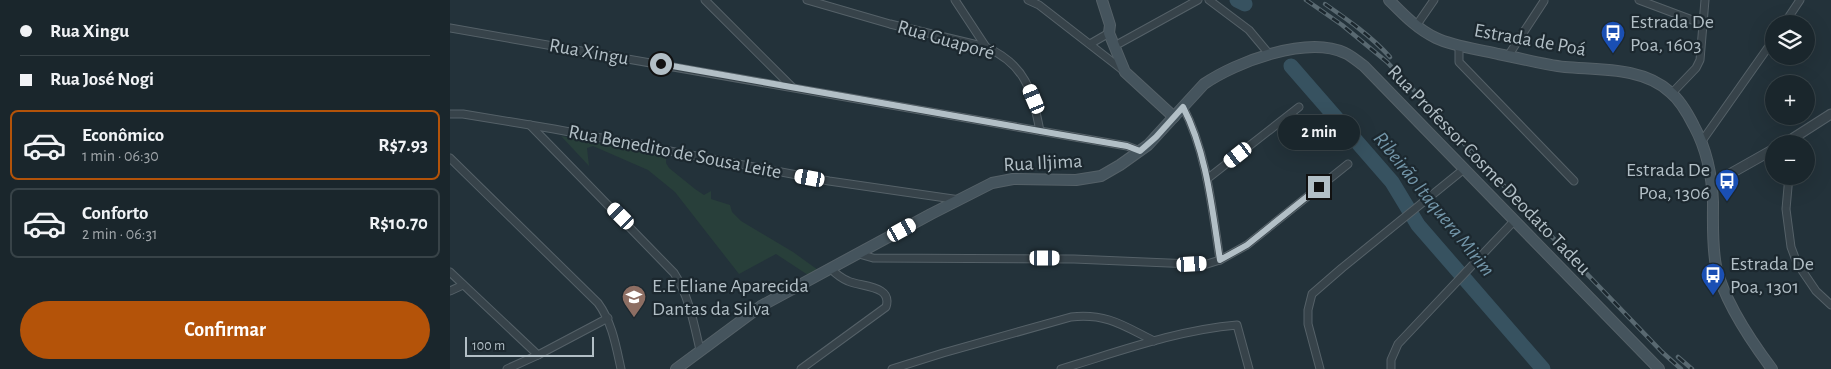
<!DOCTYPE html>
<html lang="pt">
<head>
<meta charset="utf-8">
<style>
	:root { --surface:#1a262c; --page:#232e34; --text:#f1f3f6; --muted:#9fa5a9; --line:#384348; --accent:#b45309 }
	body { margin:0; font-family:"Alegreya Sans",sans-serif; background:var(--page); color:var(--text); height:100vh; display:flex; flex-direction:column; font-size:19px; white-space:nowrap }
	* { box-sizing:border-box; margin:0 }
	p { font-size:16px; color:var(--muted) }
	.icon { flex:none; width:28px; height:28px; fill:none; stroke:currentColor; stroke-width:2; stroke-linecap:round; stroke-linejoin:round }
	.map { position:relative; flex:1; overflow:hidden }
	.drawer { display:flex; flex-direction:column; background:var(--surface); width:450px }
	.drawer>* { flex:none }
	.guide { display:grid; align-content:center; height:110px; padding:0 20px; background:var(--surface) }
	.controls { position:absolute; left:1315px; top:15px; display:grid; gap:10px }
	.controls a { display:grid; place-items:center; width:50px; height:50px; border-radius:50%; background:var(--surface); box-shadow:0 5px 20px #0002,0 0 0 1px var(--line); font-size:25px }
	.scale { position:absolute; left:15px; bottom:12px; width:129px; box-sizing:border-box; padding-left:5px; border:2px solid #b2bfc6; border-top:0; font-size:14px; line-height:18px; white-space:nowrap; color:#b2bfc6; -webkit-text-stroke:4px #1c282f; paint-order:stroke }
	.end { position:absolute; width:22px; height:22px; margin:-11px; border:6px solid #b2bfc6; background:#111; box-shadow:0 0 0 2px #111 }
	.from { border-radius:50% }
	.bubble { position:absolute; height:35px; border-radius:18px; background:var(--surface); box-shadow:0 5px 20px #0002,0 0 0 1px var(--line); font-size:16px; font-weight:600; line-height:35px; text-align:center }
	.car { position:absolute; width:15px; height:30px; margin:-15px -8px; border-radius:6px; box-shadow:0 0 4px 1px #0007; background:linear-gradient(#fff 24%,#345 0 40%,#fff 0 76%,#345 0 86%,#fff 0) }
	.guide b { display:flex; align-items:center; gap:18px; height:48px; font-size:19px }
	.guide b+b { border-top:1px solid var(--line) }
	.guide i { width:12px; height:12px; background:var(--text) }
	ul { padding:0; list-style:none }
	li { display:flex; align-items:center; gap:15px; height:70px; margin:0 10px 8px; padding:0 10px; border:2px solid var(--line); border-radius:8px }
	li div { flex:1 }
	li b { display:block; font-size:19px }
	li em { font-style:normal; font-weight:600 }
	li.current { border-color:var(--accent) }
	li>.icon { width:45px; height:45px; stroke-width:1.5 }
	.cta { display:flex; gap:10px; margin-top:auto; padding:10px 20px }
	.cta a { flex:1; height:58px; border-radius:30px; background:var(--accent); color:#fff; font-size:20px; font-weight:600; line-height:58px; text-align:center }
	main { display:flex; flex:1; min-height:0 }
	.map>svg:first-child { display:block }
</style>
</head>
<body>
<main>
<section class="drawer">
<div class="guide">
<b><i class="from"></i>Rua Xingu</b>
<b><i></i>Rua José Nogi</b>
</div>
<ul>
<li class="current"><svg class="icon" aria-label="car" viewBox="0 0 24 24"><path d="M5 17H2v-5l4-1 3-4h7l3 4 3 1v5h-3M9 17h6M6 11h13"/><circle cx="7" cy="17" r="2"/><circle cx="17" cy="17" r="2"/></svg><div><b>Econômico</b><p>1 min · 06:30</p></div><em>R$7.93</em></li>
<li><svg class="icon" aria-label="car" viewBox="0 0 24 24"><path d="M5 17H2v-5l4-1 3-4h7l3 4 3 1v5h-3M9 17h6M6 11h13"/><circle cx="7" cy="17" r="2"/><circle cx="17" cy="17" r="2"/></svg><div><b>Conforto</b><p>2 min · 06:31</p></div><em>R$10.70</em></li>
</ul>
<div class="cta"><a>Confirmar</a></div>
</section>
<div class="map">
<svg width="1381" height="369" viewBox="0 0 1381 369">
	<rect width="100%" height="100%" fill="#23323a"/>
	<path fill="#283f3a" d="M111,136l105,20v7l3,5 26,21 9,6 7,-4v8l19,6 2,7 9,9 52,31 25,18 -10,5 -32,-21 -37,20 -64,-82 -27,-22 -55,-24 -6,2 2,18z"/>
	<g fill="none" stroke-linecap="round" stroke-linejoin="round">
		<g stroke="#375260" stroke-width="15">
			<path d="M787,0l8,4"/>
			<path d="M841,66l101,116 26,43 125,144"/>
		</g>
		<defs>
			<g id="minor">
				<path d="M255,0l87,87"/>
				<path d="M357,0l83,24 96,23c40,18 46,44 54,84"/>
				<path d="M505,0l31,47"/>
				<path d="M578,0l11,5 85,66"/>
				<path d="M759,0l40,30 21,25"/>
				<path d="M1189,0l64,24"/>
				<path d="M1334,24l16,-24"/>
				<path d="M966,26l18,-26"/>
				<path d="M0,28l590,103 87,15 13,5"/>
				<path d="M670,43l78,-43"/>
				<path d="M640,44l19,-11"/>
				<path d="M1009,45v17l115,119"/>
				<path d="M1058,56l36,-55"/>
				<path d="M1222,93l24,-25 4,-8 5,-60"/>
				<path d="M733,107c24,46 29,102 37,153"/>
				<path d="M0,114h13l91,15 275,52 131,19"/>
				<path d="M80,125l144,148c15,23 20,51 26,77"/>
				<path d="M1252,141l72,-102"/>
				<path d="M0,158l148,145c14,19 18,43 23,66"/>
				<path d="M1339,176l-3,33 5,38 6,16 19,28 15,14"/>
				<path d="M757,179l92,-72"/>
				<path d="M409,254l14,4 201,1 118,5h15l13,-4 27,-15 101,-81"/>
				<path d="M0,272l88,83"/>
				<path d="M0,291l13,-6"/>
				<path d="M57,369l31,-14 70,-37"/>
				<path d="M351,369l85,-62c7,-22 -25,-20 -38,-26 -7,-3 -12,-7 -17,-12"/>
				<path d="M442,369l51,-16 128,-36c36,-4 53,9 83,24"/>
				<path d="M611,369c57,-17 116,-39 176,-44l12,44"/>
				<path d="M870,369l-12,-45v-14l4,-16 30,-26 122,-99"/>
				<path d="M941,369v-9l7,-16 116,-123"/>
			</g>
			<g id="tertiary">
				<path d="M1334,144l47,-30"/>
				<path d="M1262,184l62,-35"/>
			</g>
			<g id="secondary">
				<path d="M652,0l8,25 -1,8 16,39 49,45"/>
				<path d="M939,0c14,14 28,29 47,38 19,9 42,11 62,16 23,4 45,11 67,13 35,3 78,0 105,25 10,8 18,22 24,34 13,24 18,49 19,76 0,22 -1,43 3,64 8,35 35,75 56,103"/>
				<path d="M226,369l85,-63 170,-92 61,-31 21,-4 63,1 25,-4 19,-11 28,-20 56,-61c32,-22 103,-49 141,-31 7,3 13,9 19,13l295,303"/>
			</g>
		</defs>
		<use href="#minor" stroke="#556168" stroke-width="9"/>
		<use href="#tertiary" stroke="#556168" stroke-width="11"/>
		<use href="#secondary" stroke="#556168" stroke-width="12"/>
		<use href="#minor" stroke="#37434a" stroke-width="7"/>
		<use href="#tertiary" stroke="#37434a" stroke-width="9"/>
		<use href="#secondary" stroke="#45545d" stroke-width="10"/>
		<defs>
			<g id="rail">
				<path d="M856,0l36,25 45,37 201,213 74,77 19,17"/>
				<path d="M875,4c23,16 46,32 65,53"/>
				<path d="M1228,357l14,12"/>
			</g>
		</defs>
		<use href="#rail" stroke="#596971" stroke-width="4.5"/>
		<use href="#rail" stroke="#1c282f" stroke-width="2.5" stroke-dasharray="8" stroke-linecap="butt"/>
	</g>
	<g fill="none" stroke-linecap="round" stroke-linejoin="round">
		<path stroke="#b2bfc6" stroke-width="6" d="M211,64l396,70 70,12 13,5 16,-14 27,-30c24,46 29,102 37,153l27,-15 72,-58"/>
	</g>
	<defs>
		<symbol id="bus-pin" viewBox="-11 -11 22 30"><path d="M0 17L-7.5 6A9.5 9.5 0 1 1 7.5 6Z" fill="#1a4fb4" stroke="#1c282f"/><path d="M-5-6H5V4H4V6H2V4H-2V6H-4V4H-5ZM-3.5-4V0h7V-4ZM-3.5 1.2v1.5H-2V1.2ZM2 1.2v1.5H3.5V1.2Z" fill="#fff"/></symbol>
		<symbol id="school-pin" viewBox="-11 -11 22 30"><path d="M0 17L-7.5 6A9.5 9.5 0 1 1 7.5 6Z" fill="#8d6e63" stroke="#1c282f"/><path d="M0-5L7-2L0 1L-7-2ZM-4 1L0 2.5L4 1V4Q0 6-4 4Z" fill="#fff"/></symbol>
	</defs>
	<g fill-rule="evenodd">
		<use href="#bus-pin" x="1149" y="19" width="28" height="38"/>
		<use href="#bus-pin" x="1263" y="167" width="28" height="38"/>
		<use href="#bus-pin" x="1249" y="261" width="28" height="38"/>
		<use href="#school-pin" x="170" y="283" width="28" height="38"/>
	</g>
	<g text-anchor="middle" dominant-baseline="central" stroke-width="4.5" stroke-linejoin="round" paint-order="stroke">
		<g font-size="20" fill="#b2bfc6" stroke="#1c282f" text-anchor="start">
			<text x="1180" y="22">Estrada De<tspan x="1180" dy="23">Poa, 1603</tspan></text>
			<text x="1260" y="170" text-anchor="end">Estrada De<tspan x="1260" dy="23">Poa, 1306</tspan></text>
			<text x="1280" y="264">Estrada De<tspan x="1280" dy="23">Poa, 1301</tspan></text>
			<text x="202" y="286">E.E Eliane Aparecida<tspan x="202" dy="23">Dantas da Silva</tspan></text>
		</g>
		<g font-size="20" fill="#b2bfc6" stroke="#1c282f">
			<text transform="translate(496 40) rotate(16)">Rua Guaporé</text>
			<text transform="translate(1080 40) rotate(10)">Estrada de Poá</text>
			<text transform="translate(139 52) rotate(10)">Rua Xingu</text>
			<text transform="translate(225 152) rotate(11)">Rua Benedito de Sousa Leite</text>
			<text transform="translate(593 163) rotate(-3)">Rua Iljima</text>
			<text transform="translate(1039 170) rotate(46)">Rua Professor Cosme Deodato Tadeu</text>
		</g>
		<g font-size="21" font-style="italic" fill="#7396a9" stroke="#1c282f">
			<text transform="translate(984 204) rotate(51)">Ribeirão Itaquera Mirim</text>
		</g>
	</g>
</svg>
<div class="controls">
<a><svg class="icon" aria-label="layers" viewBox="0 0 24 24"><path d="M12 4l9 5-9 5-9-5zM3 14l9 5 9-5"/></svg></a>
<a>+</a>
<a>−</a>
</div>
<div class="scale">100 m</div>
<i class="end from" style="left:211px;top:64px"></i>
<i class="end" style="left:869px;top:187px"></i>
<div class="bubble" style="left:828px;top:115px;width:82px">2 min</div>
<i class="car" style="left:584px;top:99px;rotate:337deg"></i>
<i class="car" style="left:788px;top:155px;rotate:232deg"></i>
<i class="car" style="left:360px;top:178px;rotate:280deg"></i>
<i class="car" style="left:171px;top:216px;rotate:315deg"></i>
<i class="car" style="left:452px;top:230px;rotate:61deg"></i>
<i class="car" style="left:595px;top:258px;rotate:90deg"></i>
<i class="car" style="left:742px;top:264px;rotate:87deg"></i>
</div>
</main>
</body>
</html>
